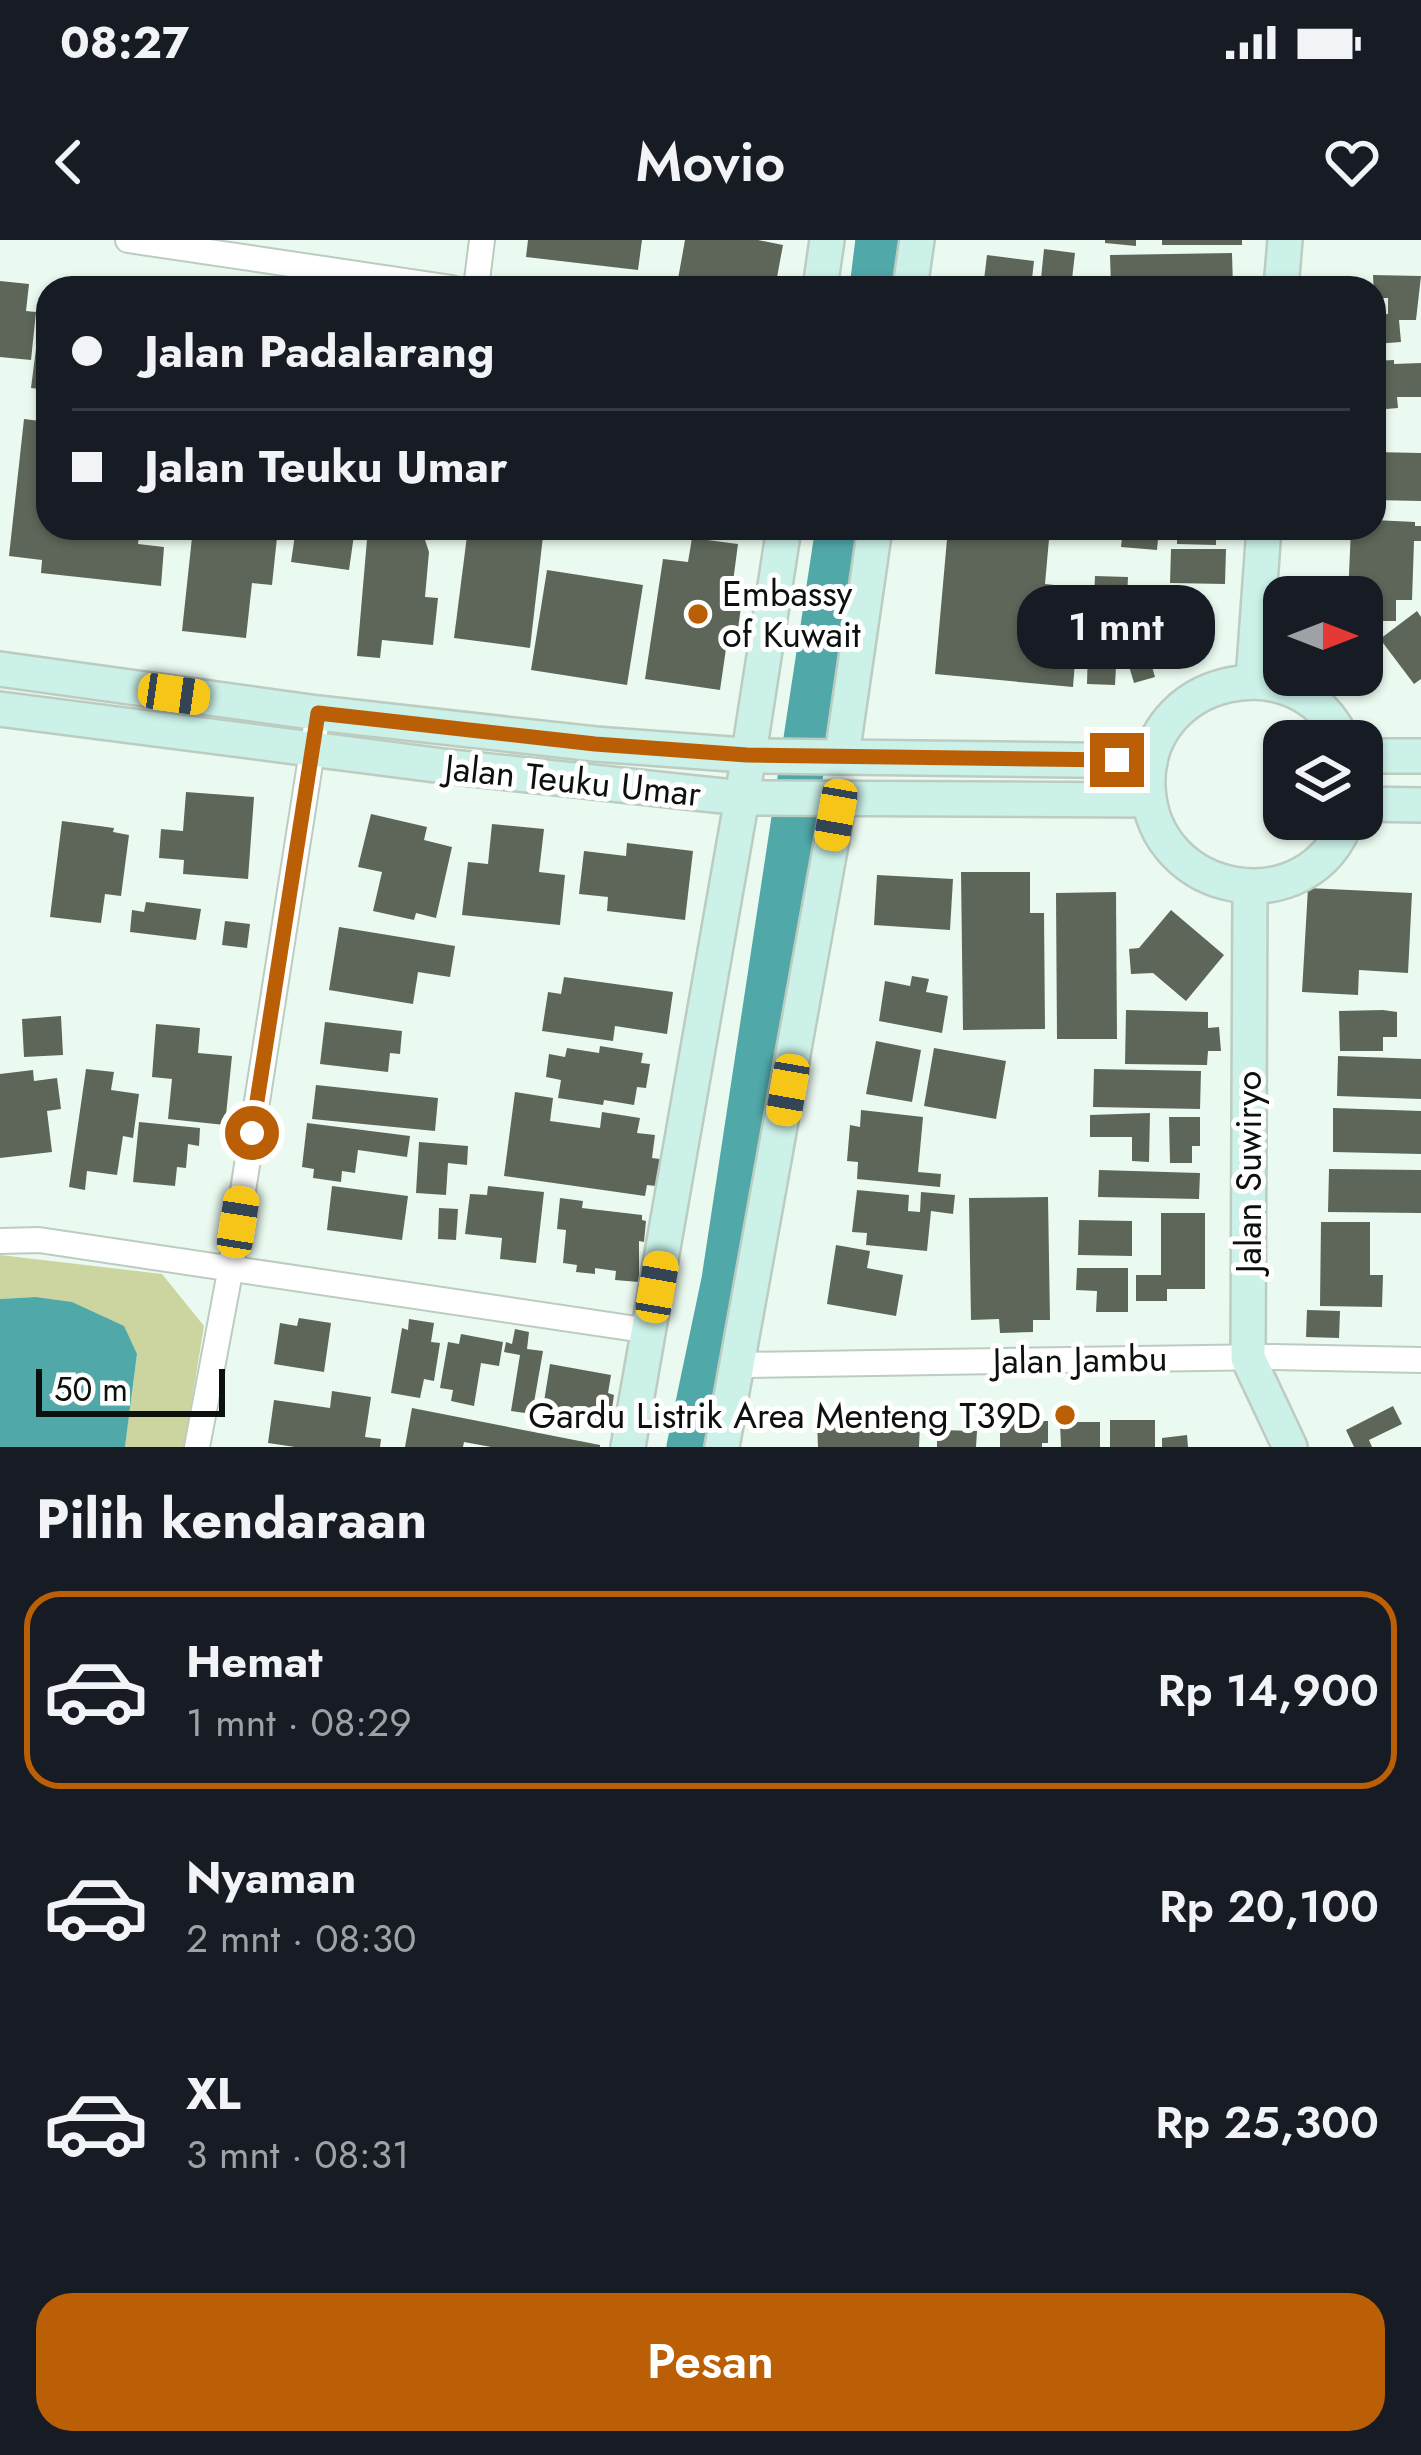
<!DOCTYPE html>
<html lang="id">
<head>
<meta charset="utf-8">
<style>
	:root { --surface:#171b24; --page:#242831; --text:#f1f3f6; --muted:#9ea1a6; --line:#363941; --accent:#bb5f06 }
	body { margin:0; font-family:Jost,sans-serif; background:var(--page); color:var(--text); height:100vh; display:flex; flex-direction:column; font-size:45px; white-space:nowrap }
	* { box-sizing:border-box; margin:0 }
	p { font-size:39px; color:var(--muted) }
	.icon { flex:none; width:66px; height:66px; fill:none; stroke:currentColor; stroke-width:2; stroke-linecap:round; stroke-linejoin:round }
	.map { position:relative; height:1207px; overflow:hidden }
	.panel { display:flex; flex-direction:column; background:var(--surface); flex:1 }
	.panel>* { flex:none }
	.top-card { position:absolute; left:36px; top:36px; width:1350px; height:264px; border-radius:36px; box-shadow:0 3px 9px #0004; display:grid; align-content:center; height:264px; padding:0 36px; background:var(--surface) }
	.needle { width:78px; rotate:90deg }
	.fabs { position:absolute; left:1263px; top:336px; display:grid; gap:24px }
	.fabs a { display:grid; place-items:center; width:120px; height:120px; border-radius:24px; background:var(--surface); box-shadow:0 3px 9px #0004; font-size:60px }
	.scale { position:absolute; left:36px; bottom:30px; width:189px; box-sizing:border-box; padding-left:12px; border:6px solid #0c110d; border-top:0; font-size:33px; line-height:42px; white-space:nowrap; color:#0c110d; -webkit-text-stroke:9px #fff; paint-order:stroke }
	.end { position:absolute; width:54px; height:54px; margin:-27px; border:15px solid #bb5f06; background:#fff; box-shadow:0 0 0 6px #fff }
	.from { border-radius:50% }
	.bubble { position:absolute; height:84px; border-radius:36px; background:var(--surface); box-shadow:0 3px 9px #0004; font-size:39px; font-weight:600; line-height:84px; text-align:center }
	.car { position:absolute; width:36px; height:72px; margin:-36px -18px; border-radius:15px; box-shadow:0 0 9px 3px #0007; background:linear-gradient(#f5c518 24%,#345 0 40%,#f5c518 0 76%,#345 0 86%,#f5c518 0) }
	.top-card b { display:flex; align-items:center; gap:42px; height:114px; font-size:45px }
	.top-card b+b { border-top:3px solid var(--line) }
	.top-card i { width:30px; height:30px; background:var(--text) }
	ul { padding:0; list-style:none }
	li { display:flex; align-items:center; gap:36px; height:198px; margin:0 24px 18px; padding:0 12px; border:6px solid transparent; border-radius:36px }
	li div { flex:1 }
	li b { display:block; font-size:45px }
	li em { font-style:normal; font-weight:600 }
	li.active { border-color:var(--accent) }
	li>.icon { width:108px; height:108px; stroke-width:1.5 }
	h2 { padding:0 36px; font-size:54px; line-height:144px }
	.primary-button { display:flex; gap:24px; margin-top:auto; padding:24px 36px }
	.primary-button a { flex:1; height:138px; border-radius:36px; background:var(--accent); color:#fff; font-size:48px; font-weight:600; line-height:138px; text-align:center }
	.status { display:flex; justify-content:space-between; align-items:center; height:84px; padding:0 60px; background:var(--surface); direction:ltr }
	.status svg { height:33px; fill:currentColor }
	header { display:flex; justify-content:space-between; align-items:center; height:156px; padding:0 36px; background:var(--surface); font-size:54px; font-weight:600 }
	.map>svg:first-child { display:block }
</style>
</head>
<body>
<div class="status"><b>08:27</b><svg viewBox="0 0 49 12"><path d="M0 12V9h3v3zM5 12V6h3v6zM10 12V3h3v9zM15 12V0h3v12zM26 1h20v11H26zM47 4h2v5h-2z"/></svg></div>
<header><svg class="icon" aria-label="back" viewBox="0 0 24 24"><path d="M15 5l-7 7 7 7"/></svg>Movio<svg class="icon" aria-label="heart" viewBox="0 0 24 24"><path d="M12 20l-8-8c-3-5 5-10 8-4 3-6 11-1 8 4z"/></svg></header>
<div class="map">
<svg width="1421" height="1207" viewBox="0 0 1421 1207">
	<rect width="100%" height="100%" fill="#ebfaf0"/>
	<path fill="#ccd49f" d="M0,1015l162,19 42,52 -20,121h-59l12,-93 -102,-57 -35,2z"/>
	<path fill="#51a8a9" d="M35,1057l37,5 52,24 13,28 -12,93h-125v-148z"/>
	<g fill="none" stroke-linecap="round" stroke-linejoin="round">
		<g stroke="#51a8a9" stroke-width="45">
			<path d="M872,48l6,-48"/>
			<path d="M689,1207l35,-167 114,-752"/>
		</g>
	</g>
	<g fill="#5e6659">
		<path d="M528,0h114l-4,30 -112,-13z"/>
		<path d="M685,0h73l25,5 -8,43h-49l-48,-9z"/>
		<path d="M1105,0h31v6l-31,-3z"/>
		<rect x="1162" y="0" width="80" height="5"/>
		<path d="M1044,9l31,4 -4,35h-31z"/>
		<path d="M1232,13l1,35h-122l-1,-33z"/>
		<path d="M987,15l47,6 -3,27h-48z"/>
		<path d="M1373,35l48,1 -5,44h-17l2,22 -27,2v-29l14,-1v-16h-14z"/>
		<path d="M0,41l29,3 -3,27 10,1 -5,48 -31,-3z"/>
		<path d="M40,78l8,1v71l-17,-2z"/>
		<path d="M1394,120v4l27,-1v34h-24l1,11 -24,2v-49z"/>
		<path d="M24,179l24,3v106h92l-2,16 26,3 -3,39 -120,-13 1,-13 -33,-4z"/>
		<path d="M1374,212l47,1v48l-47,-1z"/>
		<path d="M1374,280l41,2v4h6v15h-7l-2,59h-16v21h-32v-23l-16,-1 3,-69h23z"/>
		<path d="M193,288h85l-6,57 -20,-2 -6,55 -64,-7z"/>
		<path d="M296,288h59l-6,42 -58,-8z"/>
		<path d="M368,288h53l8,24 -4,45 13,1 -5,47 -51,-5 -2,18 -23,-2z"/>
		<path d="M468,288h76l-14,120 -76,-10z"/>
		<path d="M948,288h102l-5,56 36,4 -8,99 -138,-13z"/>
		<path d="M1123,288h36l-2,22 -36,-3z"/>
		<path d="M1177,288h39v17l-39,-1z"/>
		<path d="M692,298l46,6 -7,53 11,2 -4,30 -9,-1 -9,62 -75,-11 18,-120 25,3z"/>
		<path d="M1171,309h55l-1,35 -55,-1z"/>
		<path d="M547,330l96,15 -16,100 -96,-15z"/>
		<path d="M1095,336l33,1 -2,44 -33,-2z"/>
		<path d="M1167,348l20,54 -25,9 -20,-54z"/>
		<path d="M1417,371l4,6v62l-7,5 -34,-45z"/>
		<path d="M1139,382l16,55 -21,6 -16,-54z"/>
		<path d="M1088,407l29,1 -2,37 -28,-1z"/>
		<path d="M186,552l68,5 -6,82 -65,-5 1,-14 -25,-2 2,-29 22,2z"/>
		<path d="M371,574l56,13 -3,13 28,7 -16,71 -20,-5 -2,7 -41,-9 9,-39 -24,-5z"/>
		<path d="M62,581l52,7 -1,4 16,3 -8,61 -16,-2 -4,29 -51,-6z"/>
		<path d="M492,584l52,5 -5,43 26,3 -5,50 -98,-10 6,-53 20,2z"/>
		<path d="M627,603l66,8 -8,69 -78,-9 1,-14 -29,-3 5,-43 42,5z"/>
		<path d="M961,632h69v41h14l1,116 -82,1z"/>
		<path d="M877,635l76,4 -3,51 -76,-5z"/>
		<path d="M1308,648l104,5 -4,80 -49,-3 -1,25 -56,-3z"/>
		<path d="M1116,652l1,147h-60l-1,-146z"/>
		<path d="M146,662l55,7 -5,31 -66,-8 2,-22 12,2z"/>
		<path d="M1171,670l53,45 -38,46 -33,-28 -22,1 -2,-25 10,-1z"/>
		<path d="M225,681l25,3 -3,24 -25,-3z"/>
		<path d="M339,687l116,19 -5,31 -32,-5 -5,32 -84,-14z"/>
		<path d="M912,736l17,3 -3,13 22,4 -6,37 -63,-12 6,-40 25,5z"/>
		<path d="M564,737l109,15 -6,42 -52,-8 -2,15 -71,-10 6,-39 13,2z"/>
		<path d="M1126,770l82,2v16l11,-1 2,24h-13l-1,14 -82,-1z"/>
		<path d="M1383,770l14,2v25h-14v14h-43l-1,-40z"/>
		<path d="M61,776l2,39 -39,2 -2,-38z"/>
		<path d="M325,782l77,9 -2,23 -10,-1 -2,19 -68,-8z"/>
		<path d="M156,784l44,4 -2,25 34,3 -7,69 -57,-6 4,-40 -20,-2z"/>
		<path d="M876,801l45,9 -9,52 -46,-8z"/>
		<path d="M600,806l43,7 -2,10 9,1 -4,24 -9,-1 -3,18 -30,-5 -1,5 -45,-7 3,-18 -15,-3 3,-23 16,3 2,-9 32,5z"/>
		<path d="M934,808l72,13 -10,58 -72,-13z"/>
		<path d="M1338,816l83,3v40l-84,-3z"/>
		<path d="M86,829l28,3 -3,18 28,4 -6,44 -10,-2 -6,39 -30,-4 -2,19 -16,-3z"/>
		<path d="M1094,829l107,2 -1,38 -107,-2z"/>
		<path d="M33,830l1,11 23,-3 4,31 -14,2 5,41 -52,6v-84z"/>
		<path d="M316,845l122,13 -3,33 -123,-12z"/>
		<path d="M515,852l38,6 -3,23 50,7 2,-16 38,6 -3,15 18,2 -3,23 8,1 -4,27 -9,-1 -2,11 -141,-20z"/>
		<path d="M1333,868l88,3v43l-88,-2z"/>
		<path d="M861,870l62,7 -5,55 23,2 -1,13 -83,-8 1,-17 -11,-1 3,-36 10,2z"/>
		<path d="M1150,873l-1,49 -17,-1v-24h-42v-22z"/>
		<path d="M1169,877h31v29h-8v17h-22z"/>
		<path d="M139,882l61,6 -1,18 -11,-2 -2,24 -9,-1 -2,19 -42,-4z"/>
		<path d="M307,883l103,13 -3,21 -49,-7 -3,23 -13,-2 -1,11 -28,-4 1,-9 -12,-2z"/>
		<path d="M419,902l49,4 -1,19 -19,-2 -2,32 -30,-2z"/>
		<path d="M1329,929l92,1v43l-93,-1z"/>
		<path d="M1099,930l101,3 -1,26 -101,-2z"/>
		<path d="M332,946l76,10 -6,44 -75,-10z"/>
		<path d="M488,946l56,6 -8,71 -36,-4 2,-21 -37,-4 5,-40 17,1z"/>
		<path d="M857,950l52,5 -1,16 12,1 1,-20 34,3 -2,19 -22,-3 -4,40 -61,-6 1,-12 -15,-1z"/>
		<path d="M1048,957l2,123h-17v12l-33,1 -1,-14 -28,1 -2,-122z"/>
		<path d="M560,958l23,3 -1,7 60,7v5l4,1 -2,21 -5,-1v41l-24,-2 1,-9 -21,-3v6l-19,-2 1,-7 -14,-2 3,-33 -9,-1z"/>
		<path d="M439,968l19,1 -2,31 -18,-1z"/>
		<path d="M1161,973h44v76h-38v12h-31v-26h25z"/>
		<path d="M1079,980l53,1v35l-54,-1z"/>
		<path d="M1321,982h49v53h13l-1,32 -62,-1z"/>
		<path d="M836,1005l34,6 -3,17 36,7 -7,41 -69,-12z"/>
		<path d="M1077,1028h51v44h-32l1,-21 -21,-1z"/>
		<path d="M1307,1070l33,1 -1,27 -33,-1z"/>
		<path d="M299,1078l32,5 -7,49 -50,-8 6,-41 17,3z"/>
		<path d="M409,1079l25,4 -3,19 9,1 -6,38 -10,-2 -4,19 -29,-5 11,-65 6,2z"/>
		<path d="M515,1089l14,3 -2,17 16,2 -11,63 -21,-3 9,-56 -16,-3 2,-10 6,2z"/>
		<path d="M461,1094l42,8 -4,24 -18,-3 -7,43 -23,-5 2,-11 -13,-2 8,-46 11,2z"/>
		<path d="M550,1124l61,11 -3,18 6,2 -3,20 -8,-2 -1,11 -60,-10z"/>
		<path d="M332,1151l39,6 -6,40 16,2 -1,8h-85l-27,-4 6,-43 56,8z"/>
		<path d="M1393,1166l9,18 -33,16 3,7h-18l-8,-17z"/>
		<path d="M412,1168l188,37v2h-109l-27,-5 -1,5h-58z"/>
		<rect x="1110" y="1180" width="45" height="27"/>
		<path d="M1000,1181h48v22h-6v4h-42z"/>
		<path d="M817,1182l103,1 -1,24h-101z"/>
		<path d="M1060,1182h40v25h-39z"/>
		<path d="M937,1190l40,1 -1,16h-39z"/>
		<path d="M1187,1195l1,12h-26v-9z"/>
	</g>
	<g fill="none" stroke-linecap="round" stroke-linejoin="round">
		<defs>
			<g id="street">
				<path d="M128,0l324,48"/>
				<path d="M476,48l6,-48"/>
				<path d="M0,1001l39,-1 611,91"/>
				<path d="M739,1125l534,-8 148,3"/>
				<path d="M197,1207l34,-180 87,-554"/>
			</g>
			<g id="secondary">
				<path d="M820,48l7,-48"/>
				<path d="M910,48l7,-48"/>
				<path d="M1281,48l4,-48"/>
				<path d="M0,429l318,44 277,31 162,12 393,5"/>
				<path d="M1253,440l11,-152"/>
				<path d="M0,469l443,57 299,32 407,2"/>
				<path d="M1343,501c-44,-100 -200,-64 -195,46 5,111 162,138 199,32"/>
				<path d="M842,515l33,-227"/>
				<path d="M1362,516h59"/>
				<path d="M1362,564l59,1"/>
				<path d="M1250,647l-2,471 42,89"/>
				<path d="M628,1207l114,-649 42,-270"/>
				<path d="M722,1207l117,-647"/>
			</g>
		</defs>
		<use href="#street" stroke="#bdccc1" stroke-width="28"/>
		<use href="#secondary" stroke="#bdccc1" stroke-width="38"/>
		<use href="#street" stroke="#fff" stroke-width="24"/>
		<use href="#secondary" stroke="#cbf1e8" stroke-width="33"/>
	</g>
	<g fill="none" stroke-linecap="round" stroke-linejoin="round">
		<path stroke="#bb5f06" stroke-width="15" d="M252,893l66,-420 277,31 152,11 370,5"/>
	</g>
	<g fill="#bb5f06" stroke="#fff" stroke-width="4.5">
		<circle cx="698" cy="374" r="12"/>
		<circle cx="1065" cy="1175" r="12"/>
	</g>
	<g text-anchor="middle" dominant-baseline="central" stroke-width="10" stroke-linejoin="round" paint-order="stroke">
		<g font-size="36" fill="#0c110d" stroke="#fff" text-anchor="start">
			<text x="722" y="353">Embassy<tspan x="722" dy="41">of Kuwait</tspan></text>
			<text x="1041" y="1175" text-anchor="end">Gardu Listrik Area Menteng T39D</text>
		</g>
		<g font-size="36" fill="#0c110d" stroke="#fff">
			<text transform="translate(573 540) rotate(6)">Jalan Teuku Umar</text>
			<text transform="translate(1248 932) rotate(-90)">Jalan Suwiryo</text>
			<text transform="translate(1080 1119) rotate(-1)">Jalan Jambu</text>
		</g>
	</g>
</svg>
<div class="fabs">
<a><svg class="needle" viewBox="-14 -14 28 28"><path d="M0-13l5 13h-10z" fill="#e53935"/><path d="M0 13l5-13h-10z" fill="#9ea1a6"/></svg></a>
<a><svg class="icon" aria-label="layers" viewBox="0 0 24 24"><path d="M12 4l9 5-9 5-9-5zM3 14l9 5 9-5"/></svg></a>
</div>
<div class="scale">50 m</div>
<i class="end from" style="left:252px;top:893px"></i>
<i class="end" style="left:1117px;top:520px"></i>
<div class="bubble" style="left:1017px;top:345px;width:198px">1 mnt</div>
<i class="car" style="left:174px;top:454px;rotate:98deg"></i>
<i class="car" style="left:836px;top:575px;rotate:190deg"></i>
<i class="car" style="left:788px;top:850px;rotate:190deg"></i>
<i class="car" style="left:238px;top:982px;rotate:9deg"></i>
<i class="car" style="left:657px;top:1047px;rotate:10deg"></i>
<div class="top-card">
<b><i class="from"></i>Jalan Padalarang</b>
<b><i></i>Jalan Teuku Umar</b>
</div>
</div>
<section class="panel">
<h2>Pilih kendaraan</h2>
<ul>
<li class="active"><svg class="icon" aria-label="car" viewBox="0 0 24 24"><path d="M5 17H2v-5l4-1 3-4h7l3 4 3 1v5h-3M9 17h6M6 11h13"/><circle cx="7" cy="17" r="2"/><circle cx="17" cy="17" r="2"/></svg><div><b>Hemat</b><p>1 mnt · 08:29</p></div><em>Rp 14,900</em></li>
<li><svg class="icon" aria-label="car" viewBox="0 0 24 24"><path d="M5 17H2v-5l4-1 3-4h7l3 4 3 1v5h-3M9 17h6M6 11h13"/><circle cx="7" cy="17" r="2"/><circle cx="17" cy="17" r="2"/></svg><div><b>Nyaman</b><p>2 mnt · 08:30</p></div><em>Rp 20,100</em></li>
<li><svg class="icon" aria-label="car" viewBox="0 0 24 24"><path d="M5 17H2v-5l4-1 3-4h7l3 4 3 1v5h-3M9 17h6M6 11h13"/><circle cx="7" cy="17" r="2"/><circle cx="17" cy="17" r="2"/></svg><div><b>XL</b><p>3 mnt · 08:31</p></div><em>Rp 25,300</em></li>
</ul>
<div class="primary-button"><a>Pesan</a></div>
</section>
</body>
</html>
